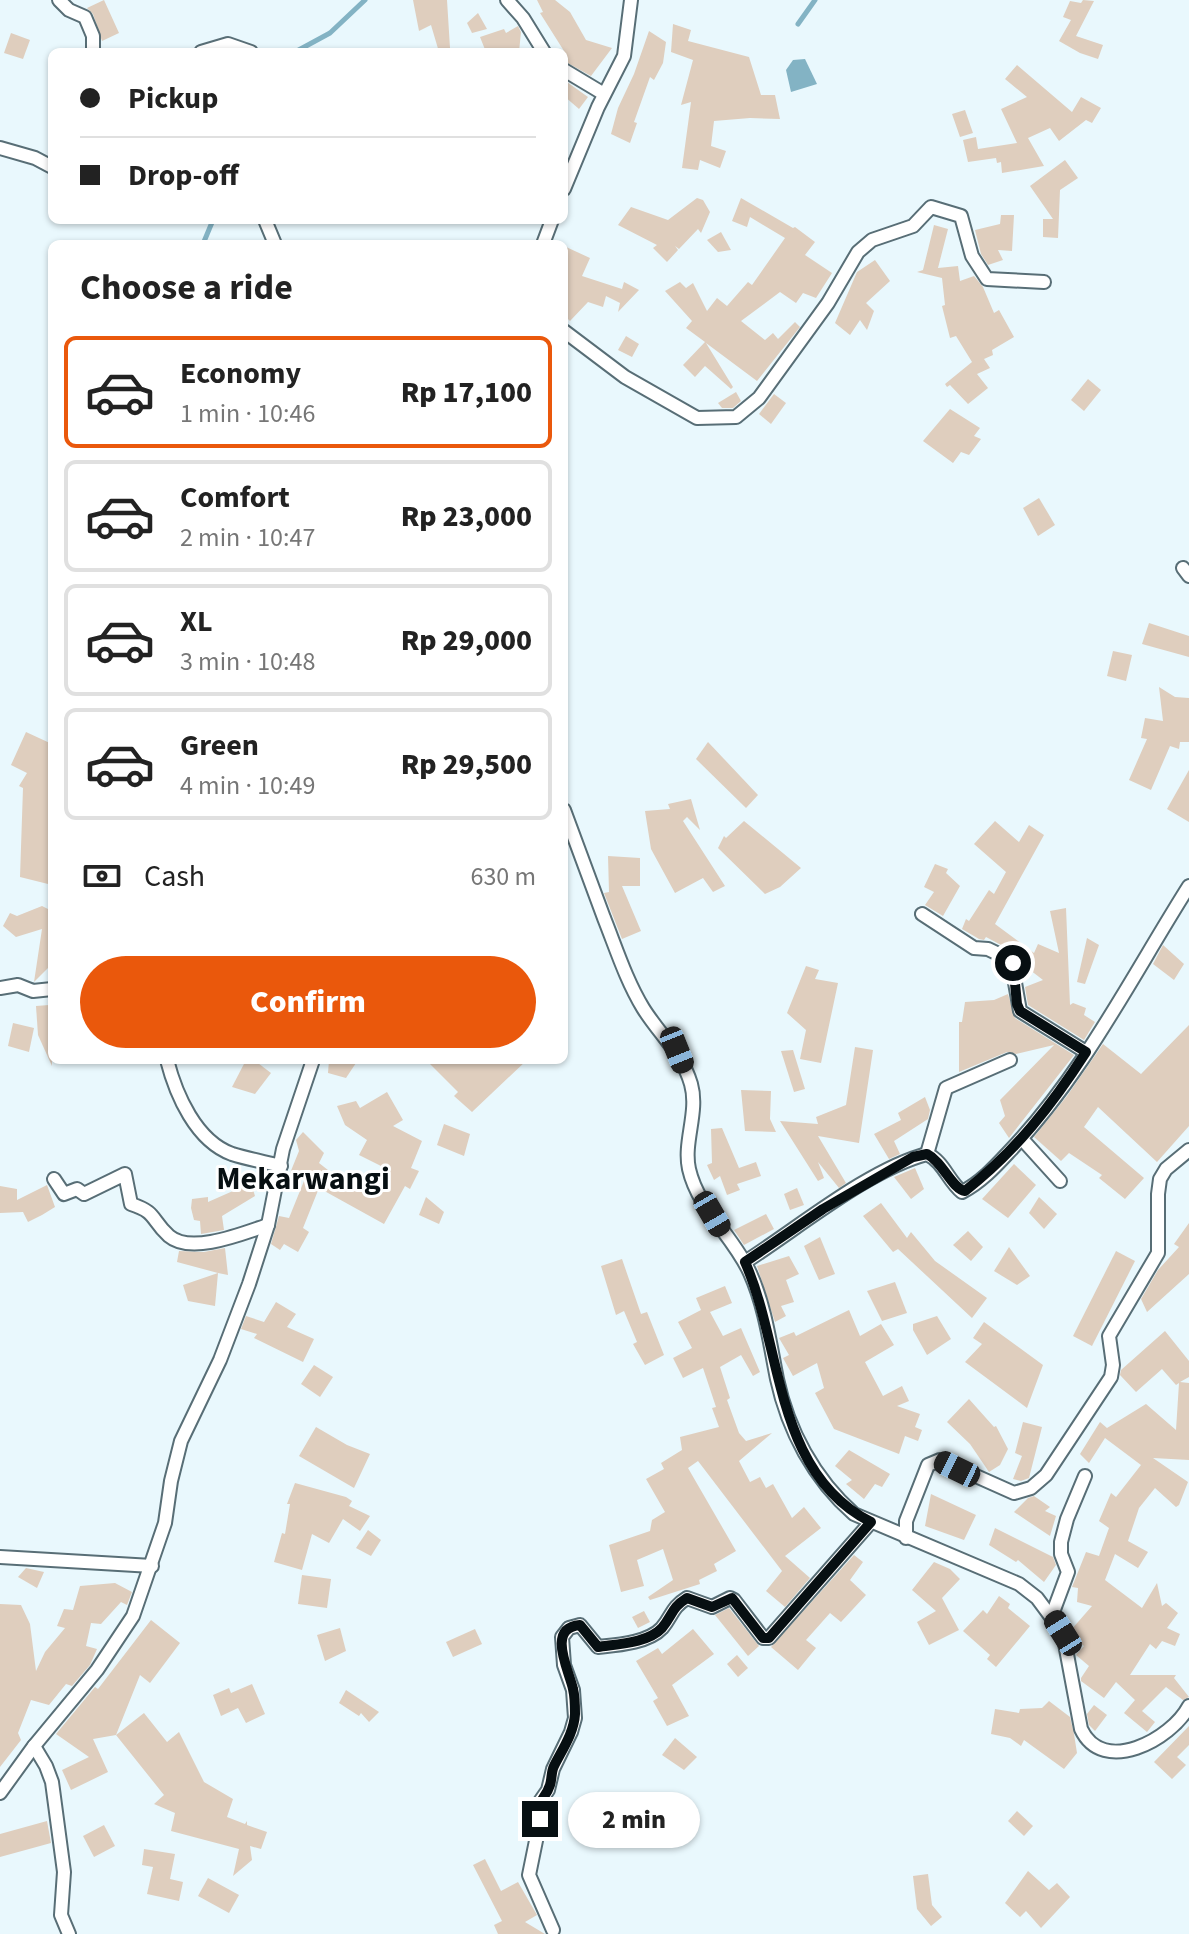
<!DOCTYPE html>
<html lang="en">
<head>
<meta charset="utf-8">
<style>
	:root { --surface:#fff; --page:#f2f2f2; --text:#222; --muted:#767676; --line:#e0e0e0; --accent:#ea580c }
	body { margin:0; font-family:"Source Sans 3",sans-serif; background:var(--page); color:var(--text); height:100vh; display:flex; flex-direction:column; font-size:30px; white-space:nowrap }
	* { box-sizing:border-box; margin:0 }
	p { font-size:26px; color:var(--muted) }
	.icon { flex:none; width:44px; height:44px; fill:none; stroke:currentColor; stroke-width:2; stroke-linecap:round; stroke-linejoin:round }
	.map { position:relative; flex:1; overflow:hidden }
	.details { position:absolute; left:48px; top:240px; width:520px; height:824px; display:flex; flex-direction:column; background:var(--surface); border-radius:12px; box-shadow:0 2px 6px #0004 }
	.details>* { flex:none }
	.top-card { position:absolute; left:48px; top:48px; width:520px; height:176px; border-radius:12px; box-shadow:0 2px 6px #0004; display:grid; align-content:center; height:176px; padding:0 32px; background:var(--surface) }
	.end { position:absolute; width:36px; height:36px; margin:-18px; border:10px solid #070f12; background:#fff; box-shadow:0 0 0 4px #fff }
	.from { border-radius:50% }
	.bubble { position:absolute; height:56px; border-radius:28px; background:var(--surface); box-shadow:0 2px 6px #0004; font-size:26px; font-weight:800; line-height:56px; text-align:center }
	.car { position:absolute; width:24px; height:48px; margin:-24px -12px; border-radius:10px; box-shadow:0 0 6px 2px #0007; background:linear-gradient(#222 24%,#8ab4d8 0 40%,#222 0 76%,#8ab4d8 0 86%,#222 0) }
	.top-card b { display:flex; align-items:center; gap:28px; height:76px; font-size:30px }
	.top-card b+b { border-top:2px solid var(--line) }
	.top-card i { width:20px; height:20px; background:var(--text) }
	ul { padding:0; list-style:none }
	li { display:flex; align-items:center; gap:24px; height:112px; margin:0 16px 12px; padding:0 16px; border:4px solid var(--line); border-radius:12px }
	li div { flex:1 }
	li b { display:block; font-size:30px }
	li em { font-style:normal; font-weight:800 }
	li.on { border-color:var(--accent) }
	li>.icon { width:72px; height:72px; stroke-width:1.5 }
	h2 { padding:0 32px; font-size:36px; line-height:96px }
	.pay { display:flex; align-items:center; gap:20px; height:88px; padding:0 32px; font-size:30px }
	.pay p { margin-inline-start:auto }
	.button { display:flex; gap:16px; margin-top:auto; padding:16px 32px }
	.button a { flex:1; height:92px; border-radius:48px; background:var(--accent); color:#fff; font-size:32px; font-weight:800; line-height:92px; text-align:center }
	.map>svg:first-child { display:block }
</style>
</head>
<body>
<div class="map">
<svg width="1189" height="1934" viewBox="0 0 1189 1934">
	<rect width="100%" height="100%" fill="#e9f8fd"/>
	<path fill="#83b3c4" d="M805,59l12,25 -26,8 -5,-22 7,-10z"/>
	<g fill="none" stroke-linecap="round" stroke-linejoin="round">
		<g stroke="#83b3c4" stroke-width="5">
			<path d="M798,24l17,-24"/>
			<path d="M295,52l35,-19 35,-33"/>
			<path d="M203,244l10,-24"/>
		</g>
	</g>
	<g fill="#dfcebe">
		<path d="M104,0l15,33 -17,8 -9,-27 -6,-6z"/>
		<path d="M413,0h34l3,48 -4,4h-7l-8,-27 -12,6z"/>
		<path d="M537,0h18l15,12 16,28 26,8 -21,28 -27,-15v-10l-24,-38 3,-1z"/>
		<path d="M1083,0l11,1 -18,35 27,9 -5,14 -18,-6 -21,-12 12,-21 -8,-3 7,-16 11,2z"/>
		<path d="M478,13l9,16 -15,4 -5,-10z"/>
		<path d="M673,24l18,6 -3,11 61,16 12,38h14l5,24 -30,-1 -36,3 -3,25 15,5 -6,17 -20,-8 -2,10 -16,-2 9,-66 -10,3 12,-45 -22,-8z"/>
		<path d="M518,26l3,6 -2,20h-33l-6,-15 24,-8 2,4z"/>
		<path d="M649,31l17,11 -3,21 -9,17 -4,-3 -16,45 3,1 -7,20 -19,-9 7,-26 16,-34z"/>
		<path d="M11,33l19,7 -7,19 -19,-6z"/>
		<path d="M1017,65l55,47 9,-15 20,11 -9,15 -6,-3 -27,21 -9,-13 -22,10 16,28 -42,7 -1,-11 -4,1 -1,-5 -28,4 -5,-22 13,-3 2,12 39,-6 -16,-34 26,-12 -22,-18z"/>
		<path d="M564,80l24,17 -9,12 -15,-13z"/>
		<path d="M965,110l8,23 -13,4 -8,-23z"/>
		<path d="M1065,160l13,18 -18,12 -2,48 -15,-1v-18h10l-23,-33z"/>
		<path d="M697,198l6,2 7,12 -9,21 -3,-4 -19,20 -4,-3 3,4 -11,12 -14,-14 4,-3 -39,-20 13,-18 37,13z"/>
		<path d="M741,198l52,30 2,-1 20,15 -10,13 27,18 -16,25 -13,-5 -7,10 -16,-11 -39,29 24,19 8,-7 5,6 17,-17 5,5 -43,54 -51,-38 27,44 -2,2 -26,-23 -10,11 -12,-12 22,-23 -19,-14 6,-7 -27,-30 15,-9 6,6 7,-5 14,28 10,-13 10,8 21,-24 4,3 33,-47 -35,-21 -3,10 -15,-6z"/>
		<path d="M1001,215h13l-2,36 -14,-1 5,10 -15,5 -7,-11 -6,-24 25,-6z"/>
		<path d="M934,225l14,4 -10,39 20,-2 2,15 14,-5 9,11 11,26 5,-3 15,27 -22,13 1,5 -9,4 6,9 -13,6 11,14 -20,16 -18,-19 -3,2 -2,-3 27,-22 -16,-26 -6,2 -8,-32 3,-1 -3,-27 -25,-6 6,-2z"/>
		<path d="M721,232l10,18 -13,2 -11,-12z"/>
		<path d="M564,246l26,12 -8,18 40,13 2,-7 15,8 -21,22 2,-9 -14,-7 -3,11 -15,-5 -18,19 -6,-6z"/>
		<path d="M875,260l15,21 -24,22 8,8 -7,19 -7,-10 -10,15 -15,-12 22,-51z"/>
		<path d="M626,336l13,8 -7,13 -14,-7z"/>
		<path d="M1088,379l13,11 -17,21 -13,-11z"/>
		<path d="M736,392l5,9 -8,7h-11l-4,-5z"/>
		<path d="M774,394l12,9 -15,21 -12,-10z"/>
		<path d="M950,409l30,19 -6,8 7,3 -12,16 -8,-3 -8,11 -30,-22z"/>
		<path d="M1039,498l16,27 -17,11 -15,-28z"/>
		<path d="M1149,623l40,13v21l-47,-13z"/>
		<path d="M1113,651l19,4 -6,26 -19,-5z"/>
		<path d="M1159,687l16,10 14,1v44h-9l-1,7 -9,-3 -19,44 -22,-10 18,-41 -6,-1 4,-20 18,3z"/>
		<path d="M26,732l26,12v141l-32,-8 3,-89 -4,-2 8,-13 -16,-8z"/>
		<path d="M708,742l50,53 -12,13 -50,-49z"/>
		<path d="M1189,770v52l-22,-13z"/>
		<path d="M691,799l9,31 -13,-13 -4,4 42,65 -12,6 -10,-14 -28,15 -24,-44 -6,-38 25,-2 -2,-5z"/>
		<path d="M744,821l57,47 -21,19 -15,7 -47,-46 6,-12 2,2z"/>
		<path d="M995,821l24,21 10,-17 15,10 -49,89 39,29 4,-9 21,9 -9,-42 16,-3 4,97 3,-2 13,5 -2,7 11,7 -11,18 -56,-35 -3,-18 18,-7 -22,-17 -3,-9 -32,-17 -2,3 -5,-1 -17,-10 4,-10 3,2 20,-31 5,4 12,-22 -32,-28z"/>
		<path d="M608,856l32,2v28h-18l19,45 -19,8 -18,-46 5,-1z"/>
		<path d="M935,864l13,5 -2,4 14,13 -17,30 -18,-11 9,-13 -10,-5z"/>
		<path d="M42,906l10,5v53l-18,18 8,-53 -26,8 -13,-11 7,-13 7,3z"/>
		<path d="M1087,938l12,7 -14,39 -8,-2z"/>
		<path d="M1163,945l21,19 -10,16 -21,-16z"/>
		<path d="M806,966l13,4 -4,9 23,4 -17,80 -21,-4 6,-29 -19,-17z"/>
		<path d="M1008,994l7,24 59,37 -65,83 -10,-15 6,-7 -5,-16 54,-55 -38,9 -9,-2 -48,20v-50h3l3,-20 29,-2z"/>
		<path d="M49,1005l3,23v38l-14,-31 -2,-29z"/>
		<path d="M13,1023l21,5 -5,24 -21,-6z"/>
		<path d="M1189,1025v101l-32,36 -59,-55 -14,20 60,51 -19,21 -26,-21 3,-3 -33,-22 -8,8 -27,-24 33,-41 36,-52 38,30z"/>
		<path d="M855,1047l18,3 -14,93 -41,-7 28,47 -7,5 -21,-26 6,16 -6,3 -38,-60 38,3 -2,-7 30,-12z"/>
		<path d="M793,1050l12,39 -11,3 -13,-41z"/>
		<path d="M246,1060h8l17,13 -16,21 -23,-7z"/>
		<path d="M329,1060h29l-12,18 -18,-5z"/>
		<path d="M426,1060h101l-55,52 -18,-16 4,-4z"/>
		<path d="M741,1090l30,1 -1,28 6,13 -31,-1z"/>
		<path d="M387,1092l16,28 -10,6 29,15 -11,27 8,3 -9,18 -5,-3 -21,38 -65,-36 -16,40 6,4 -11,20 -14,-8 -4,6 -9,-6 8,-28 10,2 17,-42 -20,7 13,-32 -3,-11 7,-8 21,21 -5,10 28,22 3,-7 25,13 12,-22 -28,-14 8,-15 -22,-15 -8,-19 19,-5 4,7z"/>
		<path d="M925,1097l5,13 -2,9 -34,22 6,13 -11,5 -15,-25 27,-14 -3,-7z"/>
		<path d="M444,1124l26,10 -6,22 -27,-11z"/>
		<path d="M722,1128l17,40 17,-6 5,14 -24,8 3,6 -13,5 -7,-19 -6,4 -7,-15 5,-2 -1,-34z"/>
		<path d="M1014,1164l22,21 -28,33 -26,-19z"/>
		<path d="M915,1168l9,21 -13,10 -17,-22z"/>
		<path d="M251,1183l4,13 -33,20 2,14 -23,4 -1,-13 -6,-1 -3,-12 1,-9 16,-2v5z"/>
		<path d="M47,1185l8,22 -13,8 -14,7 -5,-10 -23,1v-27l17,3v11z"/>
		<path d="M797,1188l7,17 -14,5 -6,-16z"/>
		<path d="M426,1197l18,15 -5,12 -20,-9z"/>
		<path d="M1039,1197l18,17 -13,15 -15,-16z"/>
		<path d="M881,1203l26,35 4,-6 24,29 52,37 -15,20 -74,-69 -5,3 -30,-36z"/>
		<path d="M766,1214l8,15 -30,16 -10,-15z"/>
		<path d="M1189,1223v51l-42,38 -6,-13 17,-29 21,-23 -5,-3z"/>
		<path d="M968,1231l15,16 -12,14 -18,-16z"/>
		<path d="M820,1237l15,37 -16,6 -15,-34z"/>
		<path d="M1009,1247l21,29 -13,9 -23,-14z"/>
		<path d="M225,1248l3,27 -10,-2 -3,33 -27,-5 -5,-16 35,-12 -41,-11 2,-11 25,1z"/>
		<path d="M1116,1251l19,10 -43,85 -19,-10z"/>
		<path d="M789,1256l10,18 -13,6 8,22 -13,4 5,10 -11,6 -18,-56z"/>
		<path d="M622,1259l19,55 6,-2 17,43 -19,10 -12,-21 4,-2 -13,-31 -8,4 -15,-49z"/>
		<path d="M895,1282l12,31 -25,8 -15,-30z"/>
		<path d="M725,1286l7,17 -22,9 13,24 18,-8 19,44 -7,4 -12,-21 -21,12 10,31 -3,2 12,33 7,8 26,-8 -33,28 11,21 10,-5 6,11 7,-4 19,34 12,-11 17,21 -36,28 25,22 -25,29 -19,-16 16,-20 -84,-110 -10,7 48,83 -22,13 3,7 -18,9 1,4 -50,16 -2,-3 25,-17 -10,-31 -26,11 7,26 -23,6 -12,-47 41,-14 2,-11 13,-8 -19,-33 18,-10 -3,-6 21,-13 -2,-13 39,-10 -7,-19 4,-1 -13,-39 -20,10 -10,-20 19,-10 -14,-26 23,-12 -5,-12z"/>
		<path d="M276,1302l20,12 -9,13 27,12 -11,23 -49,-24 3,-4 -16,-5 5,-13 18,6z"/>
		<path d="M849,1310l11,26 21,-12 13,21 -29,17 18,34 19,-10 7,15 -12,5 23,8 -5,13 7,3 -4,11 -13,-5 -6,18 -65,-25 -19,-36 9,-5 -7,-25 -24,13 -10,-18 6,-3 -10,-17 15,-6 2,4z"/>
		<path d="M937,1316l14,23 -24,16 -14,-25v-6z"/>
		<path d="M984,1322l59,43 -16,43 -62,-46 17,-18 -9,-6z"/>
		<path d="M1165,1331l24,30v16l-9,5 9,1v77l-36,-2 35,24 -9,23 -3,2 -21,-19 -16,20 -11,33 20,11 -10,16 -23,-14 -10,26 37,28 15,-25 5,23 4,-3 12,10 -11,15 13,6 -5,12 -13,-5 -6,8 -6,-5 -20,31h46l-2,3 15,19 -6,3 -17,-13 -24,24 13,11 -8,10 -23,-19 11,-13 -19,-18 -12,16 -23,-17v-3l8,-12 -13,-11 8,-9 -11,-9 -2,-7 21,-24 -15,-4 1,-14 -6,-1 14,-35 13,4 10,-28 -10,-7 12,-28 5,4 25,-32 -36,-27 -16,25 -9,-9 20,-32 7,6 39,-24 30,26 3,-47 -3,2 -14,-16 -26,23 -16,-17 1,-5z"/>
		<path d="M314,1365l19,12 -13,20 -19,-13z"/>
		<path d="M969,1399l25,28 2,-1 12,23 -8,16 -11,7 -19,-28 -23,-22z"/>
		<path d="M1023,1422l19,5 -13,51 -8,3 -8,-2 9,-23 -7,-3z"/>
		<path d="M316,1427l31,18 23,9 -16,34 -55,-32z"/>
		<path d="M849,1450l41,24 -8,13 -7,-3 -11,15 -18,-15 6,-4 -17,-14z"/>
		<path d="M295,1483l51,14 6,4 -3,5 21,10 -10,15 -17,-12 -14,24 -17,-9 -10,36 -28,-8 8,-29 3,1 5,-30h-3z"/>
		<path d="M931,1494l45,21 -12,25 -39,-14z"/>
		<path d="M1034,1496l16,11 -5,4 11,5 -6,20 -36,-24 14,-14z"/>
		<path d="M995,1528l58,29 3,8 -12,17 -26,-22 -2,2 -27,-17z"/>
		<path d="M368,1530l13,10 -10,16 -15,-8z"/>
		<path d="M854,1555l9,7 -13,18 16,15 -25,27 -11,-9 -24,27 10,8 -18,22 -27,-23z"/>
		<path d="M934,1562l16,7 10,10 -18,19 17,32 -30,15 -12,-23 19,-11 -24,-21z"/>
		<path d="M26,1568l18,4 -7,16 -19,-11z"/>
		<path d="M302,1575l29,4 -4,29 -29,-4z"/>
		<path d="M115,1583l17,9 -5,13 -6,-3 -20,22 -10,-1 -5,23 11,3 -7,16 -18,21 -6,-2 -17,21 -18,-5 -13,33 3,7 -21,27v-163l21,1 9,19 6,47 9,-19 20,-24 -8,-2 7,-17 9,1 7,-24z"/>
		<path d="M999,1596l11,8 -2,4 22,18 -34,41 -9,-8 3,-4 -27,-24 20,-21 4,4z"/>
		<path d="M729,1608l30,38 -11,10 -33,-41z"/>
		<path d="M644,1611l6,11 -12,6 -6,-11z"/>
		<path d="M151,1620l29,23 -30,40 -10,-8 -24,60 -23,4 15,33 -37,18 -9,-20 27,-13 -33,-23 39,-47 3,2z"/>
		<path d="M340,1628l6,23 -21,10 -8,-26z"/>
		<path d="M475,1629l7,15 -29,13 -7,-15z"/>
		<path d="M693,1629l21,25 -42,31 17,31 -22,10 -14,-25 5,-3 -22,-37 22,-13 4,6z"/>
		<path d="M737,1655l11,13 -10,9 -11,-13z"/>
		<path d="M252,1684l13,30 -19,9 -8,-15 -17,8 -8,-21 16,-7 2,5z"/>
		<path d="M346,1690l33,22 -10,10 -8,-9 -2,3 -20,-13z"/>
		<path d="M1049,1701l21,16 4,17 3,19 -13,16 -40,-29 -3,6 -11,-8 -19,-4 4,-25 24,4 1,-4 22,-1z"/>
		<path d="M1094,1705l13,10 -12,16 -6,-6 -2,-11z"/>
		<path d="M144,1713l23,29 12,-10 25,50 29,17 -6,18 18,7 2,-3v4l20,7 -6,17 -11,-3 2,14 -19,16 6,-27 -68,-18 4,-18 -21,-9 10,-9 -48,-60z"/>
		<path d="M1189,1726v19l-12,12 9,8 -14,14 -18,-17z"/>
		<path d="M675,1738l22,19 -13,13 -22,-15z"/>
		<path d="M1017,1811l16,15 -9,10 -16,-15z"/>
		<path d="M47,1821l4,22 -51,14v-23z"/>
		<path d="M104,1825l11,21 -21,11 -11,-21z"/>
		<path d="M144,1849l31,5 -5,25 13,3 -4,19 -32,-7 6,-27 -11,-2z"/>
		<path d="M485,1859l16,32 17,-9 19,33 -12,7 20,12h-47l-4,-9 8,-4 -29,-56z"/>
		<path d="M1028,1871l21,19 8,-7 13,14 -29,31 -15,-17 -6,6 -15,-14z"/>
		<path d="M928,1874l4,31 10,12 -11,9 -14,-17 -4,-33z"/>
		<path d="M208,1878l31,17 -10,18 -31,-17z"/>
	</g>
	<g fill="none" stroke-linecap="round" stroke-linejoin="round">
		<defs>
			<g id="minor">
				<path d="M59,0l10,10 16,7 8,19v16"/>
				<path d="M507,0l16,18 21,34"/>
				<path d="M201,52l27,-8 23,8"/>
				<path d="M564,70l40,24"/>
				<path d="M0,148l35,10 17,9"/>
				<path d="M564,189l34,-82 26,-51 7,-56"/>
				<path d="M265,220l10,24"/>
				<path d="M543,244l9,-24"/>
				<path d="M564,331l61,46 72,41 39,-1 23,-19 69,-95 30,-51 14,-12 41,-14 18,-19 30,9 11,40 15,23 57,3"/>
				<path d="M1183,568l6,8"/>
				<path d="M564,810c13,36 27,72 40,108 12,30 22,62 39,90 16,26 39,45 48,76 8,28 -8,58 -2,85 9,40 45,68 61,104 15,33 20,71 27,106 11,51 37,100 77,135l165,70 18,14 26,35 18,96c22,47 90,11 108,-23"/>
				<path d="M922,914l52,34 14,1 23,11 9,51 66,41"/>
				<path d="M0,988l18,-3 15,6 19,-2"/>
				<path d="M167,1060c9,35 29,81 65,94 16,5 33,8 49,12"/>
				<path d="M1022,1139l38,42"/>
				<path d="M927,1154l19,-66 64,-28"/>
				<path d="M54,1179l10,15 13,-5 7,5 41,-20 6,30c27,9 19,15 38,32 22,19 75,-3 99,-11"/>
				<path d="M745,1262c52,-33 124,-93 182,-108 17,8 21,27 35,38 18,-9 33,-25 46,-39 75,-78 124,-177 181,-267"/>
				<path d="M906,1538v-17l22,-56 12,-5 74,33 17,-5 15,-13 65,-98 2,-12 -4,-29 49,-83v-59l2,-15 6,-10 23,-19"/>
				<path d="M0,1557l152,9"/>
				<path d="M1052,1615l16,-43 -7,-18v-12l6,-23 18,-43"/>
				<path d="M34,1746l12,20 6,16 12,90 -3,43 8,19"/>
				<path d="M0,1793l34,-47 63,-76 36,-54 32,-93 6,-42 10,-40 39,-81 29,-76 19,-59 15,-76 30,-89"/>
				<path d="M553,1930l-24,-55 11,-54 -1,-18 9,-13 5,-21 18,-37 4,-14 -2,-28 -9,-25 -2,-28 7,-9 11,-3 18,22c19,-2 50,-4 64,-19 11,-13 9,-20 25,-30l25,9 18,-9 4,2 29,38h6l102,-116"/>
			</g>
		</defs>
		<use href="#minor" stroke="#586e76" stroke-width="16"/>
		<use href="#minor" stroke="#fff" stroke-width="12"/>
	</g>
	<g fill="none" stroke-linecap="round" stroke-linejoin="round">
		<path stroke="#070f12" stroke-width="10" d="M540,1819c-4,-21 5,-18 10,-34 2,-6 1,-13 4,-19 8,-16 20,-33 21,-52 0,-8 0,-17 -2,-25 -4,-19 -27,-61 7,-64l18,22c20,-3 50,-4 64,-19 11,-13 9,-20 25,-30l25,9 20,-9 31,40h6l102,-116c-97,-49 -88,-174 -126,-260l78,-53 90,-52 14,-3c16,8 25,35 38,37 50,-39 87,-86 121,-139l-66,-41 -3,-7 -4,-41"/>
	</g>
	<g text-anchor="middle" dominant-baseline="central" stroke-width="6" stroke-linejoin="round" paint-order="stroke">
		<g font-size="32" font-weight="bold" fill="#070f12" stroke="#fff">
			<text x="303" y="1179">Mekarwangi</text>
		</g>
	</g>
</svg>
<i class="end from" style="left:1013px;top:963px"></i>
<i class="end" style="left:540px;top:1819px"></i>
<div class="bubble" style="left:568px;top:1792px;width:132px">2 min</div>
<i class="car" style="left:677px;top:1050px;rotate:158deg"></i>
<i class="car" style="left:712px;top:1214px;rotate:150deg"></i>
<i class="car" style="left:957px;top:1469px;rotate:296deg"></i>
<i class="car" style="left:1063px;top:1633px;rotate:328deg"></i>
<div class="top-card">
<b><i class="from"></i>Pickup</b>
<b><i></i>Drop-off</b>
</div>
<section class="details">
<h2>Choose a ride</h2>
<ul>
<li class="on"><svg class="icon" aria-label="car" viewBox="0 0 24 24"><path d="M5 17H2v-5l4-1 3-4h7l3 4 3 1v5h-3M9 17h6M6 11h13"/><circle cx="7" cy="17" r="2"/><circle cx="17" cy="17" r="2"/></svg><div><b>Economy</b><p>1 min · 10:46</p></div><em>Rp 17,100</em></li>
<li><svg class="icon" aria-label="car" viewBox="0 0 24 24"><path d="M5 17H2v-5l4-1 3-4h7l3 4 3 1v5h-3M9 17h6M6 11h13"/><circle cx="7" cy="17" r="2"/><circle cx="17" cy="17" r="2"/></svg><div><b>Comfort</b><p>2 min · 10:47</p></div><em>Rp 23,000</em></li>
<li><svg class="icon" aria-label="car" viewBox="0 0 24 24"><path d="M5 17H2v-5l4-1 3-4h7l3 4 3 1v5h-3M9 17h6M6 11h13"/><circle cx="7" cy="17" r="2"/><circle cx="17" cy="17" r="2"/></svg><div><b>XL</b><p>3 min · 10:48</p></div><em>Rp 29,000</em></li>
<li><svg class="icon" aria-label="car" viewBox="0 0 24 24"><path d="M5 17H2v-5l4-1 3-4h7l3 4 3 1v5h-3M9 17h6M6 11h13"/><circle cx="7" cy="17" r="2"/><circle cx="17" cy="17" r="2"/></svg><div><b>Green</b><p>4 min · 10:49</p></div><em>Rp 29,500</em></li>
</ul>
<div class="pay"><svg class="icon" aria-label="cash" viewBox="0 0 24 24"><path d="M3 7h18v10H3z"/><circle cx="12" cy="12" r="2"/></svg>Cash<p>630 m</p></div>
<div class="button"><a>Confirm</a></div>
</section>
</div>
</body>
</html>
